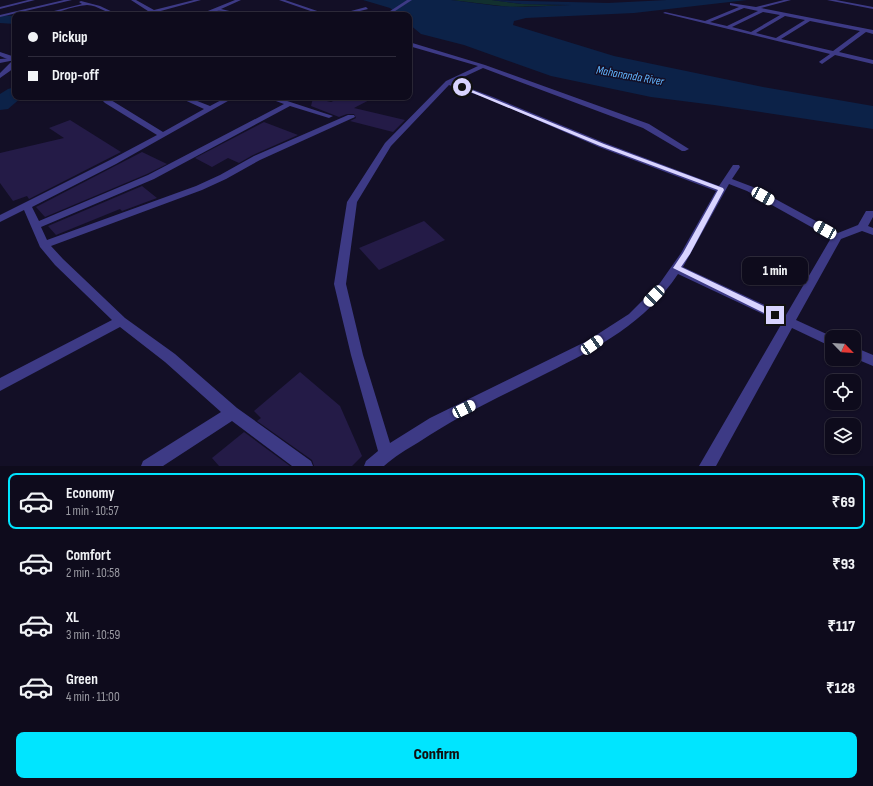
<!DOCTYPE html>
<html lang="en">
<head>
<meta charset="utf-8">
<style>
	:root { --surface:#0e0b1c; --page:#171425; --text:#f1f3f6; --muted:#9b9ba3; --line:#2e2b3b; --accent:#00e5ff }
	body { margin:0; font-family:"Sofia Sans Condensed",sans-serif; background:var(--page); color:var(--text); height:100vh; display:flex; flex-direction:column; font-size:15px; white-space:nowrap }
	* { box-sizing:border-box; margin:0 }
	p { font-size:13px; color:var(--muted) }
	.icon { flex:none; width:22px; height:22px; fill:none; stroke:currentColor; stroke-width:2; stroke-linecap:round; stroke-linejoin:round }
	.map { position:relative; height:466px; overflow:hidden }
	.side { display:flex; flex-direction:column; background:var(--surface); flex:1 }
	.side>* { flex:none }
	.hud { position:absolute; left:12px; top:12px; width:400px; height:88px; border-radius:8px; box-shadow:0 1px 3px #0004,0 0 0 1px var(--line); display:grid; align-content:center; height:88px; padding:0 16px; background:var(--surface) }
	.needle { width:26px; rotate:115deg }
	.fabs { position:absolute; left:825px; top:330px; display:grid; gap:8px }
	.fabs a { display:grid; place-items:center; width:36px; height:36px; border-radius:8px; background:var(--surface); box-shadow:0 1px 3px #0004,0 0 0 1px var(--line); font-size:20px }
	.end { position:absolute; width:18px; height:18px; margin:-9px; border:5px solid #d9d4ff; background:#111; box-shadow:0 0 0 2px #111 }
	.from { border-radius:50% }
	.bubble { position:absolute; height:28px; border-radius:8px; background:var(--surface); box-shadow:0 1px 3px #0004,0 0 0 1px var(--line); font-size:13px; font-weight:800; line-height:28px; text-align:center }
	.car { position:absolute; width:12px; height:24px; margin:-12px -6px; border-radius:5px; box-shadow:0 0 3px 1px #0007; background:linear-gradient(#fff 24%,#345 0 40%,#fff 0 76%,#345 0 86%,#fff 0) }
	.hud b { display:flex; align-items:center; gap:14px; height:38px; font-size:15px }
	.hud b+b { border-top:1px solid var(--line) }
	.hud i { width:10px; height:10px; background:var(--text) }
	ul { padding:7px 0 0; list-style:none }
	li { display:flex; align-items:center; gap:12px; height:56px; margin:0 8px 6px; padding:0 8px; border:2px solid transparent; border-radius:8px }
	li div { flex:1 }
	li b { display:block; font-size:15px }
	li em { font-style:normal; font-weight:800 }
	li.active { border-color:var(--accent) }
	li>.icon { width:36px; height:36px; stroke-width:1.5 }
	.primary-button { display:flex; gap:8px; margin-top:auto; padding:8px 16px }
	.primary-button a { flex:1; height:46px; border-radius:8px; background:var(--accent); color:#111; font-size:16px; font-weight:800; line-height:46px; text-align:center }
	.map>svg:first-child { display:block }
</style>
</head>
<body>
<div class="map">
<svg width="873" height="466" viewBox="0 0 873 466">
	<rect width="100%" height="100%" fill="#130f26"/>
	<path fill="#12302f" d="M451,0h41l30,4 49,1 -61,2z"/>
	<path fill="#0c2248" d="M363,0h88l47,6 25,1 48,-2 -49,-1 -30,-4 116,3 59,-3h80l-113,13 -108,5 -12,3 -1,4 101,31 149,31 110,19v23l-159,-24 -63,-8 -100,-21 -87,-31 -43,-11 -12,-10v-9h-10l-9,-7z"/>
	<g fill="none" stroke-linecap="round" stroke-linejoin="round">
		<g fill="#0c2248" fill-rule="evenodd">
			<path d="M0,15l15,1v8l-15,-1z"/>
			<path d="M15,87v10h7l-14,12 -8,1v-16l8,-5z"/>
		</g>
	</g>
	<g fill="#241b47">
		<path d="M342,97h33l-21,11 51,12 -12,12 -43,-11 6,-3 -2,-4h-7l-8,3 -28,-11 2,-8 18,4z"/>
		<path d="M70,120l51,32 -92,47 -2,-3 -14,5 -13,-18v-30l64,-15 -15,-10z"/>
		<path d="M264,122l34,13 -45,20 -14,8 -11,-5 -16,9 -17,-9z"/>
		<path d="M142,152l25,12 -20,10 -102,43 -9,-10z"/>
		<path d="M142,186l15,12 -35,13 -2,-2 -64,26 -8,-9z"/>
		<path d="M424,221l21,19 -66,30 -20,-22z"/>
		<path d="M300,372l40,34 22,50 -10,10h-38l-2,-6 -55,-39 4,-3 -7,-7z"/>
		<path d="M244,432l46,34h-71l-7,-8z"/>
	</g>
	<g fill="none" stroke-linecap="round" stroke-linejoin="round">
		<path fill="#3d3a85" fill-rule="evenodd" d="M15,58v2l-15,3v-4z"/>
		<g fill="#3d3a85" fill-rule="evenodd">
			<path d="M28,0h7l-35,9v-2z"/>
			<path d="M64,0h8l-72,17v-2z"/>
			<path d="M131,0h5l18,10 40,-10h7l-44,12 2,3 -8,-2z"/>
			<path d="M235,0h6l-20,9 25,6c-10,0 -19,-5 -29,-4 -7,0 -12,4 -19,4z"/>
			<path d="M279,0h6l44,15h-7z"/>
			<path d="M407,0h5l-23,15h-5z"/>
			<path d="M784,0h7l-30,8 112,22v4l-7,-2 -27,20 34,8v4l-38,-9 -13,9 -3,-2 1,-1 10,-7 -167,-41 2,-1 40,9 34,-14 -9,-2v-2l26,4zM744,8l14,3 -31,15 -17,-4zM763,12l17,3 -29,17 -19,-5zM785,16l20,4 -29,18 -20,-5zM810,21l50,10 -27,20 -52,-12z"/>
			<path d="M827,0h9l37,7v2z"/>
			<path d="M81,1l19,5 19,9c-11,0 -21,-10 -32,-10 -16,1 -32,10 -49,10l44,-11 -3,-2z"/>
			<path d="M366,7l2,2 -24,6h-8z"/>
			<path d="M409,42l76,23 164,59 40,25 -4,2h-3l-39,-23 -160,-60 -30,14 40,15 112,46 114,43 14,-21h6l1,2 -8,12 21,8 85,46 20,-8 8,-14h7v6l-5,9 5,2v7l-11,-4 -21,8 -45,81 37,17h-1v10l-40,-19 -76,138h-17l83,-143 -104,-49c-33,49 -79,73 -131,99 -43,22 -88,42 -128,69 -12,7 -25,15 -35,24h-20l2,-5 12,-10 -27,-96 -17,-71 13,-82 38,-59 61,-62 32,-15 -69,-20zM449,85l40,14 110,48 117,44 -35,62 -21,30 -31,31 -42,27 -157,77 -40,25 -27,-88 -17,-71 11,-82 34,-56zM729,184l18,7 84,47 -45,77 -103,-48z"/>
			<path d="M0,52l15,5v9l-5,5 -10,7v-5l12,-12 -12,-5z"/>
			<path d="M99,97h7l57,35 41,-23 -26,-12h9l23,9 17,-9h8l-119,67 -84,43 7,14 109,-46 136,-71 -19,-7h10l58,19 -4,2 -39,-12 -136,73 -113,48 6,13 149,-54 24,-11 34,-19 94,-41h6l1,2 -95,43 -34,19 -24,11 -151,56 12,13 62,59 50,36 62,54 74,53 2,5h-21l-60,-45 -69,45h-22l2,-5 78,-49 -56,-50 -45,-35 -120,64v-13l112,-58 -57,-55 -15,-18 -16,-37 -24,12v-7l110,-55 47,-25 -52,-32z"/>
			<path d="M854,347l19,8v11l-19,-8z"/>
		</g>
	</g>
	<path fill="#d9d4ff" d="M462,86l142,58 119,44 1,2 -34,64 -9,13 97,46v4h-6l-99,-49 10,-15 35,-63 -118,-44 -139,-58z"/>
	<g text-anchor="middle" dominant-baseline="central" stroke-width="3" stroke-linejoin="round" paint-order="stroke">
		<g font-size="12" font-style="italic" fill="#62b6ff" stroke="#130f26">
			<text transform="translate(630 76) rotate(10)">Mahananda River</text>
		</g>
	</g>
</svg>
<div class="fabs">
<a><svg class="needle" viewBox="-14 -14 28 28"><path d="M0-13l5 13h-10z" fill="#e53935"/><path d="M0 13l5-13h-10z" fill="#9b9ba3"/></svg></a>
<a><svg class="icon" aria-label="locate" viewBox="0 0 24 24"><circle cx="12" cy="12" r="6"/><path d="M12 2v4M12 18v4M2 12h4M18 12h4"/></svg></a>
<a><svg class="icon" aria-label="layers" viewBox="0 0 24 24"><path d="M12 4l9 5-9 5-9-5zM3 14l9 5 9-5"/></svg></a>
</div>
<i class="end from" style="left:462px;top:87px"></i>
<i class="end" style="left:775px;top:315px"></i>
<div class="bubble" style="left:742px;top:257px;width:66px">1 min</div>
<i class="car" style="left:763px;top:196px;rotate:119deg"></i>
<i class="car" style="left:825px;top:230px;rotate:299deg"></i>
<i class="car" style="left:654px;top:296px;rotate:224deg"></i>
<i class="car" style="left:592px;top:345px;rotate:56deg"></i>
<i class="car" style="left:464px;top:409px;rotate:64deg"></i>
<div class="hud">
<b><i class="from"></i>Pickup</b>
<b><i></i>Drop-off</b>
</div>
</div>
<section class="side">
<ul>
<li class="active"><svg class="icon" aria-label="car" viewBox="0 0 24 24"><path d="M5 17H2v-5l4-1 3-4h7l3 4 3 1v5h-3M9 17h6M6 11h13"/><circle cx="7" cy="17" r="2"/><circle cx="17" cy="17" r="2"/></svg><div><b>Economy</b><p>1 min · 10:57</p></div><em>₹69</em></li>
<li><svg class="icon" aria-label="car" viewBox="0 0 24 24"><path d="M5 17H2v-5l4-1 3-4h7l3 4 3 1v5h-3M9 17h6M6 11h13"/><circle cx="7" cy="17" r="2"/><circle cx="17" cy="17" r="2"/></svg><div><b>Comfort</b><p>2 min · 10:58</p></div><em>₹93</em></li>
<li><svg class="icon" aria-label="car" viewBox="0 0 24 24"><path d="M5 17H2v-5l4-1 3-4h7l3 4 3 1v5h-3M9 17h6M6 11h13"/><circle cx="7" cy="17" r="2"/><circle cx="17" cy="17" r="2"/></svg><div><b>XL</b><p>3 min · 10:59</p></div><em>₹117</em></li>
<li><svg class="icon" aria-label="car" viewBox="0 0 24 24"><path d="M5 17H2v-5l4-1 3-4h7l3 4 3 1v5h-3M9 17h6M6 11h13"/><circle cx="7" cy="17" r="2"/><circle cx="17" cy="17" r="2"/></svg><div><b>Green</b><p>4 min · 11:00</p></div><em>₹128</em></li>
</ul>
<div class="primary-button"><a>Confirm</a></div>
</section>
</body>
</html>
